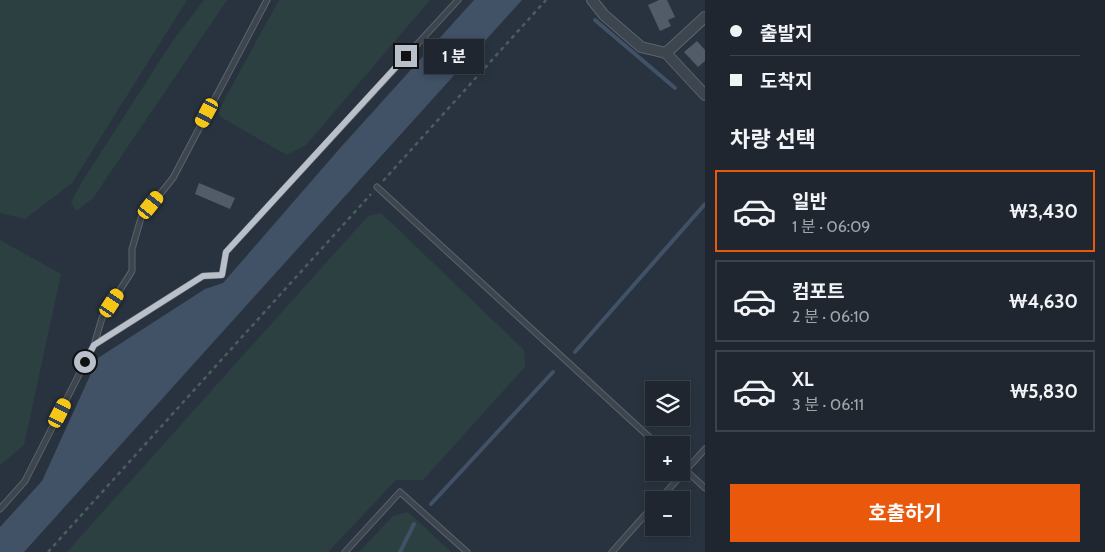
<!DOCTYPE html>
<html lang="ko">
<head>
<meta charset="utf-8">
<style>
	:root { --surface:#1f262f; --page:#272e37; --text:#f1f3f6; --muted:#a1a5aa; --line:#3c434b; --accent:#ea580c }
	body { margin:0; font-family:Cabin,"Noto Sans KR",sans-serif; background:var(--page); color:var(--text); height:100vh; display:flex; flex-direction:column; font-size:19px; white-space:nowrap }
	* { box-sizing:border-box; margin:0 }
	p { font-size:16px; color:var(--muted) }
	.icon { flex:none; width:28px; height:28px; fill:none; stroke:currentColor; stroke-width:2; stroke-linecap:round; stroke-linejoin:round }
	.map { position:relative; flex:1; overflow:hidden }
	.side { display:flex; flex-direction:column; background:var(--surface); width:400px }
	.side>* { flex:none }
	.hud { display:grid; align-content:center; height:110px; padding:0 25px; background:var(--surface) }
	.fabs { position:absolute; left:645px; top:381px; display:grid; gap:10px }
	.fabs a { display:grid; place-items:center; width:45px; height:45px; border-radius:0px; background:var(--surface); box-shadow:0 2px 8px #0003,0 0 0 1px var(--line); font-size:25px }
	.end { position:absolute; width:22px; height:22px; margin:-11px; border:6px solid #b9c0c9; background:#111; box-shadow:0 0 0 2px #111 }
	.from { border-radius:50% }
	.bubble { position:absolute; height:35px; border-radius:0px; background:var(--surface); box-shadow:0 2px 8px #0003,0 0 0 1px var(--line); font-size:16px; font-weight:700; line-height:35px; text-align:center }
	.car { position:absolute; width:15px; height:30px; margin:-15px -8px; border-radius:6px; box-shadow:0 0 4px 1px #0007; background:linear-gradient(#f5c518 24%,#345 0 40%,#f5c518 0 76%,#345 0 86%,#f5c518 0) }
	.hud b { display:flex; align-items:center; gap:18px; height:48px; font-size:19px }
	.hud b+b { border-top:1px solid var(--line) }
	.hud i { width:12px; height:12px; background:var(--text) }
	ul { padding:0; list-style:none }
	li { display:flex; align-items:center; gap:15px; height:82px; margin:0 10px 8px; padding:0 15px; border:2px solid var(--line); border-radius:0px }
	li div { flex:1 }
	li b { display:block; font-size:19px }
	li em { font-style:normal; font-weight:700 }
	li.active { border-color:var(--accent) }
	li>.icon { width:45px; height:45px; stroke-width:1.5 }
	h2 { padding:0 25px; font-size:22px; line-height:60px }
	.button { display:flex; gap:10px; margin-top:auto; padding:10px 25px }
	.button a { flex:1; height:58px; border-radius:0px; background:var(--accent); color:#fff; font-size:20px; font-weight:700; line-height:58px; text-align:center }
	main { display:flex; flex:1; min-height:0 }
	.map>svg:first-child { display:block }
</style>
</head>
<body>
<main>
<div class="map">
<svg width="705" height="552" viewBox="0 0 705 552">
	<rect width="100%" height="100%" fill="#29333f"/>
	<g fill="#2c4041">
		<path d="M0,0h187l-115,183 -47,36 -25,-6z"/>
		<path d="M204,0h23l-134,198 -17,13 -5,-9 11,-20 90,-140z"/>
		<path d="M279,0h151l-124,145 -19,10 -63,-36 -6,-5 4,-10z"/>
		<path d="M381,213l143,137 1,17 -102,113h-27l-68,72h-261l301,-336z"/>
		<path d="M0,240l61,34 -37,171 -24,20z"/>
		<path d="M408,512l43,40h-92l34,-36z"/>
	</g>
	<path fill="#415166" d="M474,0h48l-498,552h-24v-25l42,-46 56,-123 107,-69 18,-6 118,-136z"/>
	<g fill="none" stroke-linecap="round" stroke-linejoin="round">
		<g stroke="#415166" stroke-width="4">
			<path d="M595,20l80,68"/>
			<path d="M575,352l130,-148"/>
			<path d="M431,504l122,-132"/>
			<path d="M400,552l14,-28"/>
		</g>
	</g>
	<g fill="#525c69">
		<path d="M659,0h8l8,17 -7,3 3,6 -11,5 -12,-26z"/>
		<path d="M697,41l8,9v11l-7,6 -14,-15z"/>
		<path d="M199,183l36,15 -5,11 -35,-15z"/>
	</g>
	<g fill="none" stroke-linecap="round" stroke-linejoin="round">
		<defs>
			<g id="service">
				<path d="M377,187l281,258"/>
				<path d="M94,345l109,-69 19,-1 4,-23 232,-252"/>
				<path d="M681,466l24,22"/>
				<path d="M659,500l46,-51"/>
				<path d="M0,509l25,-28 69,-136 8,-27 30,-47v-22l9,-31 32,-40 94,-178"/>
				<path d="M345,552l55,-60 67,60"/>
				<path d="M612,552l42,-47"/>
			</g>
			<g id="minor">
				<path d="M592,0l12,15 37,32 25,6"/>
				<path d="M705,17l-39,36 39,42"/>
			</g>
		</defs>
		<use href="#service" stroke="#5b636c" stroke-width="7"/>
		<use href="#minor" stroke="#5b636c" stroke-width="12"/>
		<g stroke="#4b5d5f" stroke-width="2.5" stroke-dasharray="4 4" stroke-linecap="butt">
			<path d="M383,181l163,-181"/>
			<path d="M48,552l323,-358"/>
		</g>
		<use href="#service" stroke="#3d454f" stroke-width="5"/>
		<use href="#minor" stroke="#3d454f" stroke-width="10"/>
	</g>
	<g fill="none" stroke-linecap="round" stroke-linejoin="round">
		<path stroke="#b9c0c9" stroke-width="6" d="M85,362l9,-17 109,-69 19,-1 4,-23 180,-196"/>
	</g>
</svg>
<div class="fabs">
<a><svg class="icon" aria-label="layers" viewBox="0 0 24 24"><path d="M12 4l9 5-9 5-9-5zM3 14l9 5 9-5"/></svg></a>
<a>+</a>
<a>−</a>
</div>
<i class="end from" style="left:85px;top:362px"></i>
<i class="end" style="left:406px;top:56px"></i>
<div class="bubble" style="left:424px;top:39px;width:60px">1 분</div>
<i class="car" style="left:207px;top:113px;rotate:208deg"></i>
<i class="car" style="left:151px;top:205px;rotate:39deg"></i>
<i class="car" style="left:112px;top:303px;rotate:33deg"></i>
<i class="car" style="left:60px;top:413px;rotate:27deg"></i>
</div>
<section class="side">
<div class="hud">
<b><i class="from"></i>출발지</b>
<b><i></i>도착지</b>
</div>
<h2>차량 선택</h2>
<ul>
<li class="active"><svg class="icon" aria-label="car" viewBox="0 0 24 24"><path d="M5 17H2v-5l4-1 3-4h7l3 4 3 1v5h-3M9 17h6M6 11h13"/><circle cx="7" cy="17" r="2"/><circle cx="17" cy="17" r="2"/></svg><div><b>일반</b><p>1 분 · 06:09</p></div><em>₩3,430</em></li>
<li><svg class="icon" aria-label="car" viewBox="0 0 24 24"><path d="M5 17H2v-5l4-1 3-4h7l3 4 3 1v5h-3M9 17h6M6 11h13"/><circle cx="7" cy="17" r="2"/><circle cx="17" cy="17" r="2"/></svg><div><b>컴포트</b><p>2 분 · 06:10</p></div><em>₩4,630</em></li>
<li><svg class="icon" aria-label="car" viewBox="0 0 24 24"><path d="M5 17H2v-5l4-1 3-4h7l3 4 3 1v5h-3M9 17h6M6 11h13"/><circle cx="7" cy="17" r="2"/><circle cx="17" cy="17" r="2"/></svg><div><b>XL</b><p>3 분 · 06:11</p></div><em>₩5,830</em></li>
</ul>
<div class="button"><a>호출하기</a></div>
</section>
</main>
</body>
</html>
